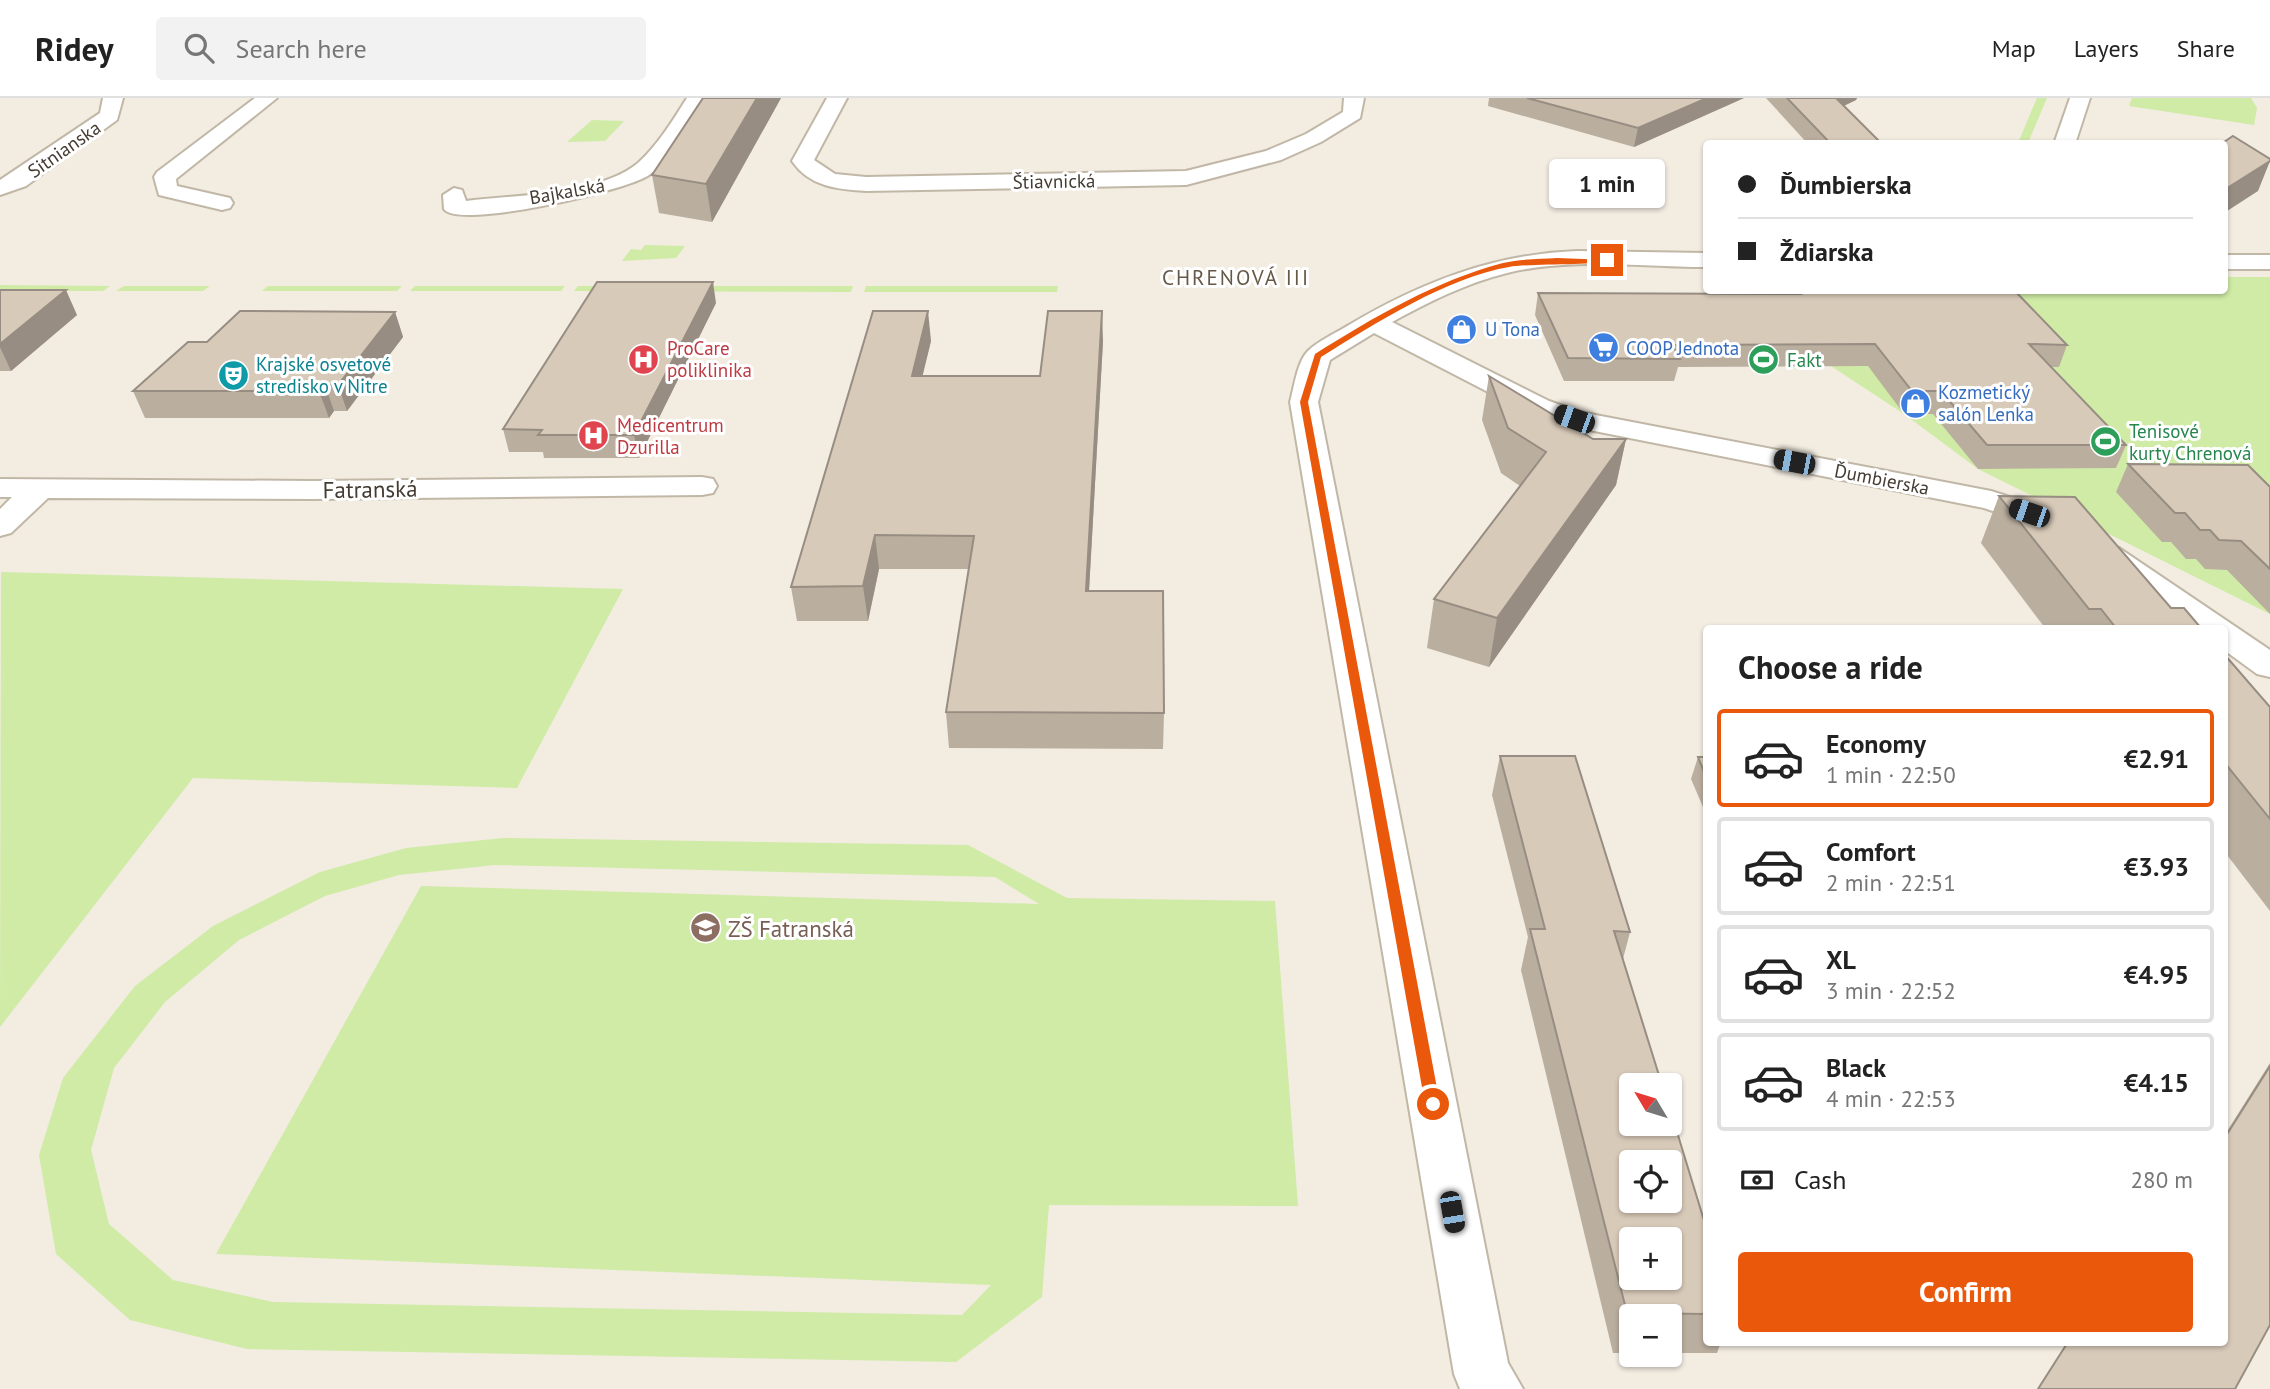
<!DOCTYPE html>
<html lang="en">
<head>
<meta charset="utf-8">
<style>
	:root { --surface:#fff; --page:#f2f2f2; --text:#222; --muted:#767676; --line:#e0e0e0; --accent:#ea580c }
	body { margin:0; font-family:"PT Sans",sans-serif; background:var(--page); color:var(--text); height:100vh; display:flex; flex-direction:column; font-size:26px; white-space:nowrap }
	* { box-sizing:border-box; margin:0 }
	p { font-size:23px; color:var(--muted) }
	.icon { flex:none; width:38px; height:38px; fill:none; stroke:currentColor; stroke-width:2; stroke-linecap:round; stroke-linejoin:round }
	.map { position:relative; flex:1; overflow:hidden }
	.panel { position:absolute; left:1703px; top:527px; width:525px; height:721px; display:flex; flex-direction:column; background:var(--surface); border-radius:7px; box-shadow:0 2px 5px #0004 }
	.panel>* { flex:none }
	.top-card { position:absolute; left:1703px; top:42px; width:525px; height:154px; border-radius:7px; box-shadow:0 2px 5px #0004; display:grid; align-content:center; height:154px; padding:0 35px; background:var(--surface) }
	.needle { width:46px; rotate:308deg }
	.buttons { position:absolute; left:1619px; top:975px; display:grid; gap:14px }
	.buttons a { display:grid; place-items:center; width:63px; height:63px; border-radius:7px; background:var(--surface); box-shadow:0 2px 5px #0004; font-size:35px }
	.end { position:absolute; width:32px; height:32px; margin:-16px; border:9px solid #ea580c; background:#fff; box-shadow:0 0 0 4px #fff }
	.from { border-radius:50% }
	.bubble { position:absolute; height:49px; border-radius:7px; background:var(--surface); box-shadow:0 2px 5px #0004; font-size:23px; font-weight:700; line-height:49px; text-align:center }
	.car { position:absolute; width:21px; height:42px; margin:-21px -10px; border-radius:9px; box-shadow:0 0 5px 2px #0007; background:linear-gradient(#222 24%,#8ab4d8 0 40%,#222 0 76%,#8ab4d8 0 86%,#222 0) }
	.top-card b { display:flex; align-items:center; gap:24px; height:66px; font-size:26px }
	.top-card b+b { border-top:2px solid var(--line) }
	.top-card i { width:18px; height:18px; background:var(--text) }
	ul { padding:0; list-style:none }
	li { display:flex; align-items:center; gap:21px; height:98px; margin:0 14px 10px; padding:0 21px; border:4px solid var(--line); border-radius:7px }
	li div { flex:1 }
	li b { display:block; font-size:26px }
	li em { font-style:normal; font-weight:700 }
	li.active { border-color:var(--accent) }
	li>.icon { width:63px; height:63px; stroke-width:1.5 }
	h2 { padding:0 35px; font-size:32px; line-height:84px }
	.pay { display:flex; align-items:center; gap:18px; height:77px; padding:0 35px; font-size:26px }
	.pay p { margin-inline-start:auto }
	.action { display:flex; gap:14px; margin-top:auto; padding:14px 35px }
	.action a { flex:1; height:80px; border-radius:7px; background:var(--accent); color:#fff; font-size:28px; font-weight:700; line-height:80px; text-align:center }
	header { display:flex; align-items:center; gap:42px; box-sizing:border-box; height:98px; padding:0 35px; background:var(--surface); border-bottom:2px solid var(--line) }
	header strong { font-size:33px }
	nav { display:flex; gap:38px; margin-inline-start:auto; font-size:24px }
	.search { width:490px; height:63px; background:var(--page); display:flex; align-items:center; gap:18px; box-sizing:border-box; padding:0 24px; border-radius:7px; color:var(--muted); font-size:26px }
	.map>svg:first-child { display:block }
</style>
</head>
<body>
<header>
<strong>Ridey</strong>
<div class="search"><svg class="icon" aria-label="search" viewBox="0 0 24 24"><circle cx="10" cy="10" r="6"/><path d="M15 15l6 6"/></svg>Search here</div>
<nav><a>Map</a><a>Layers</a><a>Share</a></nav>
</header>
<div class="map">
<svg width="2270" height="1291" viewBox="0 0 2270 1291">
	<rect width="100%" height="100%" fill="#f2ece1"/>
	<g fill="#cfeba6" fill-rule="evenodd">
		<path d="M2037,0h10l-19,45h-10z"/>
		<path d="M2132,0h119l6,10 -3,17 -125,-19z"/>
		<path d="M592,22l32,1 -19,20 -38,1z"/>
		<path d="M645,147l40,1 -9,12 -54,3 9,-12 10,1z"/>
		<path d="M2224,179h46v337l-292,-145 -74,-55 -73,-48 -57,-75 450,-1z"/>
		<path d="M0,187l110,1 -7,5h-103z"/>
		<path d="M124,188h86l-7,5h-87z"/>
		<path d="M268,188h134l-5,5h-135z"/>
		<path d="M415,188h150l-4,5h-151z"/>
		<path d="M578,188h275l-2,6 -277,-1z"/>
		<path d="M866,188h192l-1,6h-193z"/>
		<path d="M1,474l622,17 -106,199 -324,-10 -193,249z"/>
		<path d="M503,740l465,7 99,53 208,3 23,305 -249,-1 -7,92 -86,65 -709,-13 -117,-29 -74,-66 -17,-99 24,-77 72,-92 78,-60 107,-54 86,-24zM495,767l500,12 44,27 -618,-18 -205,368 775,31 -29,30 -689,-13 -100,-22 -64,-56 -18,-74 23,-82 51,-66 74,-62 86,-44 74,-21z"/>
	</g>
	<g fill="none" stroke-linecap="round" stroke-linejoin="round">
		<defs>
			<g id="street">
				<path d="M103,0h20l-6,22 -91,66 -26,9v-15l100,-67z"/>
				<path d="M255,0h22l-101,81 1,7 53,12 3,5 -3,5 -8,2 -63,-15 -5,-18 3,-5z"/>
				<path d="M687,0h20c-16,25 -33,60 -58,77 -23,16 -191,55 -205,34l-1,-14 11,-7 8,2 4,11c48,-6 134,-6 172,-38 20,-18 35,-43 49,-65z"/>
				<path d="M827,0h20l-33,62 21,14 31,3 320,-6 80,-20 40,-17 37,-22 1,-14h20l-4,20 -39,24 -40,18 -95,25 -320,6c-29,-2 -56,-4 -74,-30z"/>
				<path d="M2070,0h20l-15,46h-21z"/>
				<path d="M1577,153l129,2v14c-65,0 -135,-10 -199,6 -41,10 -78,29 -115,49l157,79 31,11 411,79 66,21 5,7 -5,7 -11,3 -62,-21 -420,-83 -35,-12 -155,-80 -44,27 -12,42 190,961 15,26h-63l-6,-15 -164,-972c4,-14 7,-40 18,-51 10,-10 28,-18 41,-26 71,-42 144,-71 228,-74z"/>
				<rect x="2224" y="157" width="46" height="14"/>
				<path d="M702,379l11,2 4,7 -4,7 -11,2 -389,4 -265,-1 -37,35 -11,3v-27l12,-12h-12v-18l313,2z"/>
				<path d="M2107,447l12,3 151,102v27l-13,-3 -33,-24v-22h-32l-97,-66 -4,-7 4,-7z"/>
			</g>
		</defs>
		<use href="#street" stroke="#c1b7a6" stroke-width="4"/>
		<use href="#street" fill="#fff" fill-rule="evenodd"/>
	</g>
	<g fill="#baae9f">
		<path d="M703,0h78l-69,124 -53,-9 -7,-38z"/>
		<path d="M1489,0h255l-110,49 -146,-41z"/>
		<path d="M1766,0h91l-1,2 -12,6 38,38h-74z"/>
		<path d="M0,192l77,25 -66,56h-11z"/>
		<path d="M1777,192h237l53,55 -8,22h-9l76,78 -10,23 -138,1 -45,-55h-29l-36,-48 -190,1 -4,14h-110l-29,-66 3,-22 241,1z"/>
		<path d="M716,205l-77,155h-95l-1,-6h-34l-6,-23z"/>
		<path d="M395,214l8,25 -56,74h-13l-5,7h-184l-12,-27 74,-49z"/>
		<path d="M931,243l-9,35h118l63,-35 -14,250 75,122 -1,36 -214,-1 -3,-36 23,-143h-90l-11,52h-71l-6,-34z"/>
		<path d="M1489,278l104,63h33l-10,46 -127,182 -62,-19 7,-49 86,-113 -19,-13 -19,-53z"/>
		<path d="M2128,366l142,23v127l-43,-44 -22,-1 -9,-10h-10l-15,-17h-9l-46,-50z"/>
		<path d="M1999,398l172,112 30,20h-156l-64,-85z"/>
		<path d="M2224,556l46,53v204l-46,-60z"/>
		<path d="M1500,658l130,176 -7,27 83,268v115h15l-4,11h-47v-37h-39v37h-18l-92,-383 7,-33 -36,-142z"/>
		<path d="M1698,659h8v57l-15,-35z"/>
		<path d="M2270,965v262l-46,17v-206z"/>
	</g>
	<g fill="#978d82">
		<path d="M757,0h24l-69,124 -6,-38z"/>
		<path d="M1707,0h37l-110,49 4,-19z"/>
		<path d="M1832,0h25l-1,2 -28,13z"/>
		<path d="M2270,63l-12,30 -34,22v-23z"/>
		<path d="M713,184l3,21 -77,155 -5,-23z"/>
		<path d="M66,192l11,25 -66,56 -11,-24v-3z"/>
		<path d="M928,213l3,30 -16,66 -3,-31z"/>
		<path d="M1102,213l1,30 -16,285 -1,-35z"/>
		<path d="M395,214l8,25 -56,74 -9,-26z"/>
		<path d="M325,287l9,26 -5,7 -10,-27z"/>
		<path d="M1626,341l-10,46 -127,182 8,-49z"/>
		<path d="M875,437l4,34 -11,52 -5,-35z"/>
	</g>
	<g fill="#d8cab9" stroke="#978d82" stroke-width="2" fill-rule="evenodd">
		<path d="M703,0h54l-51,86 -54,-9z"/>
		<path d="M1527,0h180l-69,30z"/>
		<path d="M1787,0h49l46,46h-51z"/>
		<path d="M2233,38l37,23v2l-46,29v-46h-3z"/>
		<path d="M597,184h116l-79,153h-96l4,-5 -39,-1z"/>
		<path d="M0,192h66l-66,54z"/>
		<path d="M1798,192h216l53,55 -38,-1 97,101h-139l-46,-54h-29l-37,-47 -203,1 8,14 -112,-1 -30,-65 263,1z"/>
		<path d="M240,213l155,1 -57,73h-13l-6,6h-186l55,-49h19z"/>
		<path d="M873,213h55l-16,65h128l8,-65h54l-16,280h77l1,122 -218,-1 28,-176 -99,-1 -12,51 -72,1z"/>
		<path d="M1489,278l104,63h33l-129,179 -63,-19 112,-147 -38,-24z"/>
		<path d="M2128,366l120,1 22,22v82l-29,-28 -22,-1 -9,-10h-10l-15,-17h-10z"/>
		<path d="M1999,398l76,1 96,111h13l17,20h-85l-15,-19h-12z"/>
		<path d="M2224,556l46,53v112l-46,-57z"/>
		<path d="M1500,658h75l55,176 -16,-1 48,154h-31v39h39v-15l36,118v87l-79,-1 -97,-384h15zM1631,1064h39v38h-39zM1631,1141h39v39h-39z"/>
		<path d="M1698,659h8v20z"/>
		<path d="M2270,968v259l-35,64h-197l30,-47h156v-203z"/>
	</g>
	<path fill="#ea580c" d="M1557,160l53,2c-12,6 -79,3 -101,7 -61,10 -135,57 -188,90l-13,45 132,702 -7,6 -8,-6 -125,-702 15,-48c59,-37 120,-73 188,-91 17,-4 37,-4 54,-5z"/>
	<defs>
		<symbol id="shop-disc" viewBox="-11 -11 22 22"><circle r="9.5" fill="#3f7fe0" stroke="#fff"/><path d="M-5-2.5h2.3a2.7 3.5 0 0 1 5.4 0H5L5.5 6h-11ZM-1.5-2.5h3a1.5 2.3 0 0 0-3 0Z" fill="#fff"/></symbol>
		<symbol id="supermarket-disc" viewBox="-11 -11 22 22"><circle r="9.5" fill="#3f7fe0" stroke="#fff"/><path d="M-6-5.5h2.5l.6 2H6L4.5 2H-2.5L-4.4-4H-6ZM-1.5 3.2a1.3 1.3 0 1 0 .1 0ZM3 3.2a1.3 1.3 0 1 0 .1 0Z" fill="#fff"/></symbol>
		<symbol id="hospital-disc" viewBox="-11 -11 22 22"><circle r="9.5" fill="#e0444e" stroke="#fff"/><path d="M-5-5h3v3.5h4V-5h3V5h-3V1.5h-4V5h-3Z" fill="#fff"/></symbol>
		<symbol id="stadium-disc" viewBox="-11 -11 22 22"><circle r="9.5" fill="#2e9e5b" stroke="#fff"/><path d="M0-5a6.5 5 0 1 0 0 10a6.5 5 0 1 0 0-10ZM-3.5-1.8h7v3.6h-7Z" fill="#fff"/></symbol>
		<symbol id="theatre-disc" viewBox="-11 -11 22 22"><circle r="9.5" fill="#0f9aa8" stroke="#fff"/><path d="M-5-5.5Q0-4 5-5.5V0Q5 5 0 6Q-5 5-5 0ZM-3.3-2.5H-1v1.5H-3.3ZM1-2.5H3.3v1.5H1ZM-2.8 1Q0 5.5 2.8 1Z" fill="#fff"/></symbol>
		<symbol id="school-disc" viewBox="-11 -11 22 22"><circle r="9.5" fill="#8d6e63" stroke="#fff"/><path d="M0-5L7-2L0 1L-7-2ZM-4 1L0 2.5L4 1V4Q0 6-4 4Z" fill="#fff"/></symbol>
	</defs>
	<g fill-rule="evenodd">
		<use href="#shop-disc" x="1444" y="214" width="35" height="35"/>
		<use href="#supermarket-disc" x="1586" y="232" width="35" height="35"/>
		<use href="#hospital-disc" x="626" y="244" width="35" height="35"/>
		<use href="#stadium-disc" x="1746" y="244" width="35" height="35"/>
		<use href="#theatre-disc" x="216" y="260" width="35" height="35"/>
		<use href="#shop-disc" x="1898" y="288" width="35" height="35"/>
		<use href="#hospital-disc" x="576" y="320" width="35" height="35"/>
		<use href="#stadium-disc" x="2088" y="326" width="35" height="35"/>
		<use href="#school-disc" x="688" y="812" width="35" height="35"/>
	</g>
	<g text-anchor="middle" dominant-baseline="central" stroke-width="6" stroke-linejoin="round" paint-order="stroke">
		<g font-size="19" fill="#443c32" stroke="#fff">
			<text transform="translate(64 51) rotate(-35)">Sitnianska</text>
			<text transform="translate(1054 83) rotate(-1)">Štiavnická</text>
			<text transform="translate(567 93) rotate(-10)">Bajkalská</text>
			<text transform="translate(1882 381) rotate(11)">Ďumbierska</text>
		</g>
		<g font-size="19" fill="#366cbe" stroke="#fff" text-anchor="start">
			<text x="1485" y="231">U Tona</text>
			<text x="1626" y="250">COOP Jednota</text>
			<text x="1938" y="294">Kozmetický<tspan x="1938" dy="22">salón Lenka</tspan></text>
		</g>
		<g font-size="19" fill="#be3a42" stroke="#fff" text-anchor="start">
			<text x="667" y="250">ProCare<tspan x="667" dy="22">poliklinika</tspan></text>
			<text x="617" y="327">Medicentrum<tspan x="617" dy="22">Dzurilla</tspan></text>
		</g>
		<g font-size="19" fill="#27864d" stroke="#fff" text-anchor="start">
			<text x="1787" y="262">Fakt</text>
			<text x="2129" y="333">Tenisové<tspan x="2129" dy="22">kurty Chrenová</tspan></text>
		</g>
		<g font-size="19" fill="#0d838f" stroke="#fff" text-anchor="start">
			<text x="256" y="266">Krajské osvetové<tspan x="256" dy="22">stredisko v Nitre</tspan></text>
		</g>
		<g font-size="21" letter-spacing="2" fill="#675948" stroke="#fff">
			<text x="1236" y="179">CHRENOVÁ III</text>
		</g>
		<g font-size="23" fill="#443c32" stroke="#fff">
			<text transform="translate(370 391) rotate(-1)">Fatranská</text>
		</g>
		<g font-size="23" fill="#785e54" stroke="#fff" text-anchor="start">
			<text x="728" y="830">ZŠ Fatranská</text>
		</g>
	</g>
</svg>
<div class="buttons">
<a><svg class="needle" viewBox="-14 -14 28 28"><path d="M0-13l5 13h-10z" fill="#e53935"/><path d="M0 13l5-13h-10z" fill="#767676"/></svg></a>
<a><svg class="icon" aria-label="locate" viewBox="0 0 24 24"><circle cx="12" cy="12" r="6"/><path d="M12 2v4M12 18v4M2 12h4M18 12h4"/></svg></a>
<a>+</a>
<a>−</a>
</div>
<i class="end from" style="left:1433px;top:1006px"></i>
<i class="end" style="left:1607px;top:162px"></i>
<div class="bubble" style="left:1549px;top:61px;width:116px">1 min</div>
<i class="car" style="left:1574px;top:321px;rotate:290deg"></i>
<i class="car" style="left:1794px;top:364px;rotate:281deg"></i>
<i class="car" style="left:2029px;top:415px;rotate:289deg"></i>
<i class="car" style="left:1452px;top:1114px;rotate:170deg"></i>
<div class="top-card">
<b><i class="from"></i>Ďumbierska</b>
<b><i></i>Ždiarska</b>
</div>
<section class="panel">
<h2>Choose a ride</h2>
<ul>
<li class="active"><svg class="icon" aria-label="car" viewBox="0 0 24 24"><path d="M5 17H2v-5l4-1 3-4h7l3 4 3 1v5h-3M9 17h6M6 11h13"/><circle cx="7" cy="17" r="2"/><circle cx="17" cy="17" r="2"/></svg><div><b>Economy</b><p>1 min · 22:50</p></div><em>€2.91</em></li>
<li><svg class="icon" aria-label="car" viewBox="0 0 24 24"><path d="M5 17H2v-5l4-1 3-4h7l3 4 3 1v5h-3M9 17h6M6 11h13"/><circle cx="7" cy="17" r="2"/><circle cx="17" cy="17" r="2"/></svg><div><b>Comfort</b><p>2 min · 22:51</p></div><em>€3.93</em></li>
<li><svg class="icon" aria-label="car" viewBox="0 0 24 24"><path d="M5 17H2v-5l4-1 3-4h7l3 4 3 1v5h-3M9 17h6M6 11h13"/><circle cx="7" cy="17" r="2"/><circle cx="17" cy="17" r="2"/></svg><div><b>XL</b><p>3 min · 22:52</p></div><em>€4.95</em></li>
<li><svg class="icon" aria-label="car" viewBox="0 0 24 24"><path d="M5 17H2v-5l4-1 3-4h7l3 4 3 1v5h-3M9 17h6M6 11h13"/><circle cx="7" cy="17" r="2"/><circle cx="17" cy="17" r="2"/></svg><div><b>Black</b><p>4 min · 22:53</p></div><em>€4.15</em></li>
</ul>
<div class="pay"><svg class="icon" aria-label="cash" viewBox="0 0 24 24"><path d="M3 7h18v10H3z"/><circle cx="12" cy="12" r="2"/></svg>Cash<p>280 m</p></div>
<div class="action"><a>Confirm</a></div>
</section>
</div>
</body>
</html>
